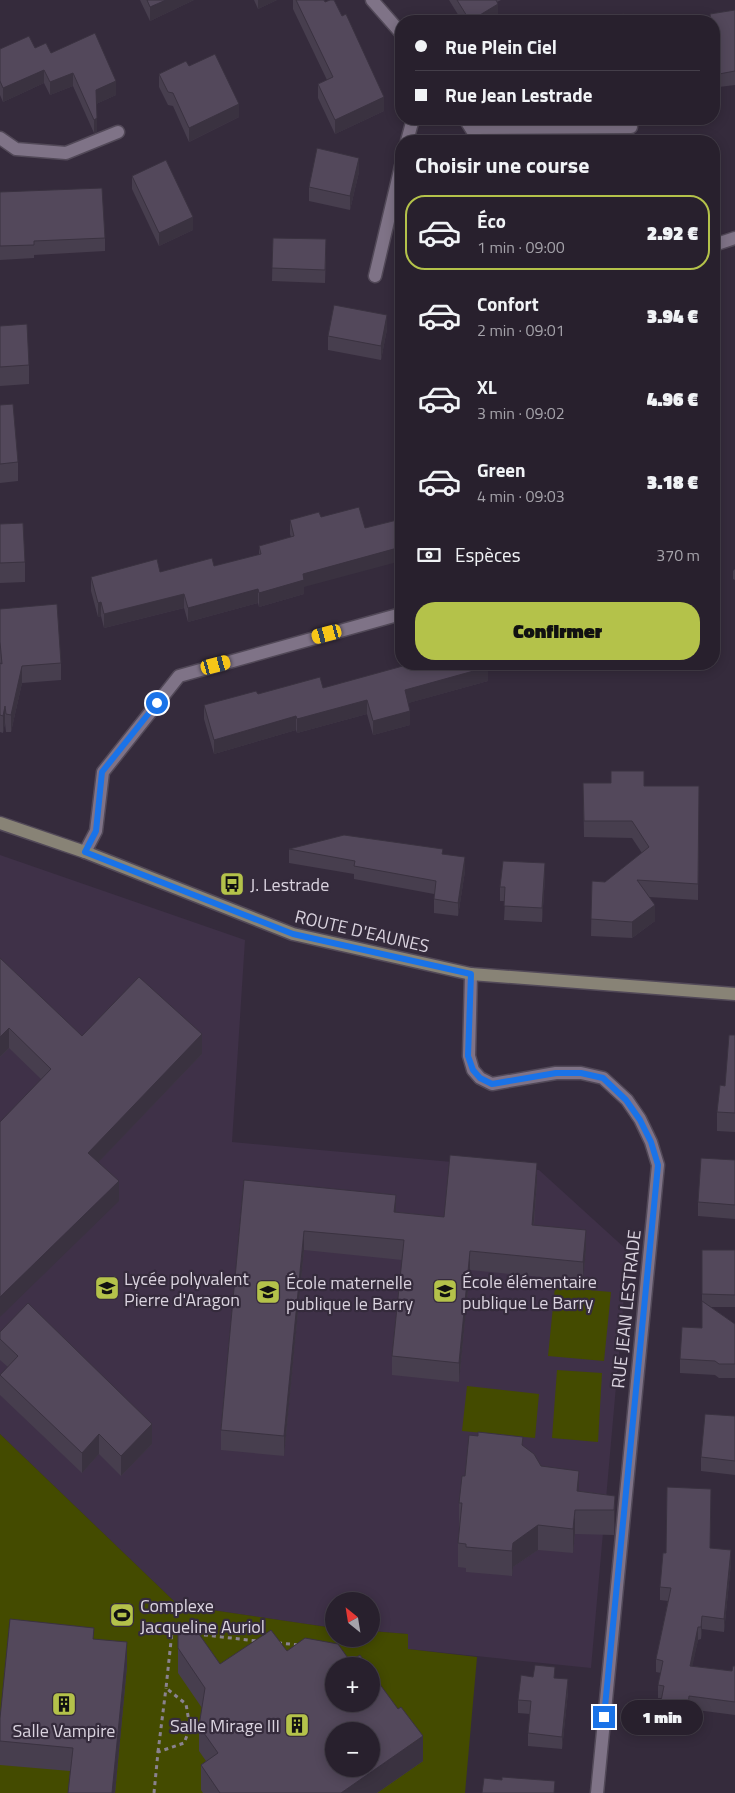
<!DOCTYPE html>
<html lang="fr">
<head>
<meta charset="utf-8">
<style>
	:root { --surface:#28202d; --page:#342d39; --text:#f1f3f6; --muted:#a5a3aa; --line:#443e49; --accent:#b4c24a }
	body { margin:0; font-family:"Titillium Web",sans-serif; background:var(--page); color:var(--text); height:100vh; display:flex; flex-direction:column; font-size:19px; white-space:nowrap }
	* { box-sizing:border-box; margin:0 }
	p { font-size:16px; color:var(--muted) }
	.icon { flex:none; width:28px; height:28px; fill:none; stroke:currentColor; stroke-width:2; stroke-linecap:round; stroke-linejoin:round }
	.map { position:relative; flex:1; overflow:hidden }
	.sheet { position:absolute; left:395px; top:135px; width:325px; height:535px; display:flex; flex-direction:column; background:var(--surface); border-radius:20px; box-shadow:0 2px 12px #0003,0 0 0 1px var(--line) }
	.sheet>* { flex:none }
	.guide { position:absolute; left:395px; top:15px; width:325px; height:110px; border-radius:20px; box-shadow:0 2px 12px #0003,0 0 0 1px var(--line); display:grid; align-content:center; height:110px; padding:0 20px; background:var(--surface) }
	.needle { width:32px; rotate:330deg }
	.tools { position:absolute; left:325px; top:1592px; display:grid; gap:10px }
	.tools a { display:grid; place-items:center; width:55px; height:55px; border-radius:50%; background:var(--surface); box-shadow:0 2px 12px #0003,0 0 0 1px var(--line); font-size:25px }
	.end { position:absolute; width:22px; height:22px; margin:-11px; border:6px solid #1a73e8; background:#fff; box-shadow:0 0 0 2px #fff }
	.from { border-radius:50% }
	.bubble { position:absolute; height:35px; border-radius:18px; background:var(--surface); box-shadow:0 2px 12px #0003,0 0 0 1px var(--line); font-size:16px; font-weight:800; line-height:35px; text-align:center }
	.car { position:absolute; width:15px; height:30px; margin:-15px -8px; border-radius:6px; box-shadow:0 0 4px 1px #0007; background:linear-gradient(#f5c518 24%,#345 0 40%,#f5c518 0 76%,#345 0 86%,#f5c518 0) }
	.guide b { display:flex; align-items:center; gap:18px; height:48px; font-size:19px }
	.guide b+b { border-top:1px solid var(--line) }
	.guide i { width:12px; height:12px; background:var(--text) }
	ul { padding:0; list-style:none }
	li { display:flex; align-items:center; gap:15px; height:75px; margin:0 10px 8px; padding:0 10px; border:2px solid transparent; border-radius:20px }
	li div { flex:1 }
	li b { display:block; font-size:19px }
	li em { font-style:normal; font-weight:800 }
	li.active { border-color:var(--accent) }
	li>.icon { width:45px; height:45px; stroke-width:1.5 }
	h2 { padding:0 20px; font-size:22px; line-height:60px }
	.pay { display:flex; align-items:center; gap:12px; height:55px; padding:0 20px; font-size:19px }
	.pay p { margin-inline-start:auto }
	.action { display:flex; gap:10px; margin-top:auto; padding:10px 20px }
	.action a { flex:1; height:58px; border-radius:20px; background:var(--accent); color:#111; font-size:20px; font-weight:800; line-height:58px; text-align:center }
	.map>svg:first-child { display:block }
</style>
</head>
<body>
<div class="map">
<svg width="735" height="1793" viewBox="0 0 735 1793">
	<rect width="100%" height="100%" fill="#352b3c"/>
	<path fill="#3f3148" d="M0,855l245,85 -13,202 307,28 89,81 -37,417 -183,-19v-15l-37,-3v-30h-37v27l-156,-23 -178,-171z"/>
	<g fill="#444b00" fill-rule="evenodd">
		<path d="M555,1287l56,5 -7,69 -56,-5z"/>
		<path d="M557,1370l45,3 -4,69 -46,-4z"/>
		<path d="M467,1386l72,8 -4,44 -73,-7z"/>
		<path d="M0,1434l178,171 156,23v11h37v-8l37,3v15l69,8 -12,136h-465zM334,1666h37v38h-37zM334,1731h37v38h-37z"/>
	</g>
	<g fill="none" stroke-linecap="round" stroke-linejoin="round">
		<defs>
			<g id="street">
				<path d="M372,0l29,33"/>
				<path d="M465,119l14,22"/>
				<path d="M471,128l160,-1"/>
				<path d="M0,138l16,11 50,4 52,-21"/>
				<path d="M407,141l6,-22"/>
				<path d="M714,245l21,-7"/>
				<path d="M375,276l26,-110"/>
				<path d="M85,852l11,-21 7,-59 76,-96 222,-62"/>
				<path d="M471,974l-2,82 4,14 7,8 12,6 64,-11h25l22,5 24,22 13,19 11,23 7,23 -61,628"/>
			</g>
			<path id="secondary" d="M0,823l85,29 208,82 178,40 264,20"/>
		</defs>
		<use href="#street" stroke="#524958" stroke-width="15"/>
		<use href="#secondary" stroke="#524958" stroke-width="15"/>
		<g stroke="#8a8290" stroke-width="3" stroke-dasharray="4 4" stroke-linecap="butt">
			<path d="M196,1634l61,7"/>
			<path d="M278,1643l22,2"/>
			<path d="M158,1752l8,-64"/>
			<path d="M154,1793l4,-41 26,-9 6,-15 -4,-24 -20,-16 6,-56 11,1"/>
		</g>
		<use href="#street" stroke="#7f7387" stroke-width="12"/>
		<use href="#secondary" stroke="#888376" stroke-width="12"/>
	</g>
	<g fill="#473e4e">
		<path d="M140,0h54l-44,21z"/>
		<path d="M254,0h23l-19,9z"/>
		<path d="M293,0h31l60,111 -49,23 -17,-36v-14l9,-4 -34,-71z"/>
		<path d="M449,0h52l-4,2 1,15 -6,4h-30z"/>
		<path d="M735,10v75l-16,2 -5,-35v-31h-4v-7z"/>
		<path d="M35,48l16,5 65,42 -20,9 1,28 -3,1 -21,-47 -23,9 -6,-12 -41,19 -3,-7v-46z"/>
		<path d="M189,66l50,51 -50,25 -16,-36 -5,-1 -9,-18v-13z"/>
		<path d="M359,172l-9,38 -41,-9v-14z"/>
		<path d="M132,176l61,54 -34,16 -27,-57z"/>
		<path d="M0,192l105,46v13l-71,4v3l-34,2z"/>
		<path d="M273,238l53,15 -1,30 -53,-2z"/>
		<path d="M0,326l29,39v19l-29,2z"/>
		<path d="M387,329l-6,31 -53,-10v-14z"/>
		<path d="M0,405l18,57v19l-18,2z"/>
		<path d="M319,512l-15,75v7l-45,13 -1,-4 -70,19 -4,-14 -80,20 -3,-12 -3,1 -7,-26v-14l69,-5 54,-6 45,-11v-9l32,-9 -1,-3v-14z"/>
		<path d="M0,524l25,38v20l-25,1z"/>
		<path d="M735,569v11l-2,-1v-8z"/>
		<path d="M0,609l61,54v17l-39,3 -11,49h-5l-1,-9 -2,10 -3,-1z"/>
		<path d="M488,666v15l-80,22 2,22 -37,10 -6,-21 -70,19 -1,-3 -82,24 -10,-35v-14l54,-11 65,-6z"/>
		<path d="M583,783l61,3h55l-1,114 -49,-3 6,24 -23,17 -41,-2 1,-55 13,1 37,-29 -10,-15 -48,-1z"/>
		<path d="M289,849l176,22 -7,45 -24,-3v-19l-80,-15v-5l-65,-11z"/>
		<path d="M545,877l-3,45 -38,-2 1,-19h-5v-14z"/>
		<path d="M0,958l82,78 120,18 -104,108 21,39 -78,-122 -32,-31 -9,9z"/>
		<path d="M735,1035v97l-18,-1v-19l8,-26z"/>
		<path d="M735,1160v59l-37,-3v-14z"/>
		<path d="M244,1180l152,32 48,5 93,-35 -3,43 52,24 -3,32 -113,-11 -11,112 -67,-7v-19l10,-96 -98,-10 -20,206 -63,-6v-20z"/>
		<path d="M702,1250h33v57h-24l24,17v54h-16l-4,-3 -35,-2v-14l22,-31z"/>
		<path d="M0,1332l152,112 -31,32 -22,-22 -17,19 -82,-78v-20l8,-8 -8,-7z"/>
		<path d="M735,1416v59l-34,-4v-14z"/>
		<path d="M523,1446l18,20 38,25 36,5v25l-1,14 -39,-1 -2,19 -35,-3 -25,17 -1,9 -46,-4v-4l-8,-1v-24l2,-16h-1v-24l6,-27z"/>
		<path d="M710,1548l21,15 -7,69 -22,-3 -1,10 -3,1 -6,26 40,5 3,-5v49l-46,-6 -1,10 -27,-5 1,-16h-4v-13l3,-12 -5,-1v-13l12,-58 -8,-1v-13l6,-34z"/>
		<path d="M178,1633l42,31 67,-13 136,110 -46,32h-174l-2,-3v-25l5,-4 -7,-10v-25l3,-18 -24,-35z"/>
		<path d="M94,1639l33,27 -12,127h-47l2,-22 -70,-6v-47z"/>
		<path d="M533,1677l22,1 13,14 -6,57 -34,-3v-13l2,-19 -12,-1v-13z"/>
	</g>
	<g fill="#3a3240">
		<path d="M166,0h28l-44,21v-14z"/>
		<path d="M258,0h19l-19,9z"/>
		<path d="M498,4v13l-6,4h-22z"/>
		<path d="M44,70v13l-41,19v-14z"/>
		<path d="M73,73v13l-23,9v-13z"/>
		<path d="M116,81v14l-20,9v-14z"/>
		<path d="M384,97v14l-49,23v-14z"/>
		<path d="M239,104v13l-50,25v-14z"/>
		<path d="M97,118v14l-3,1v-13z"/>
		<path d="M359,158v14l-9,38v-14z"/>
		<path d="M193,217v13l-34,16v-13z"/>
		<path d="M387,315v14l-6,31v-14z"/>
		<path d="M401,547v14l-97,26v7l-45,13v-14l44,-19z"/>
		<path d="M258,589v14l-70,19v-14z"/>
		<path d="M184,594v14l-80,20v-14z"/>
		<path d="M101,602v14l-3,1v-14z"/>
		<path d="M22,666v17l-11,49v-17z"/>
		<path d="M488,667v14l-83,23v-14z"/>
		<path d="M367,700v14l-70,19v-14z"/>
		<path d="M5,706v17l-2,10v-17z"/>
		<path d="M410,711v14l-37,10v-14z"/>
		<path d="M296,716v14l-82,24v-14z"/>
		<path d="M465,857v14l-7,45v-13z"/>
		<path d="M545,863v14l-3,45v-14z"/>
		<path d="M655,905v16l-23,17v-16z"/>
		<path d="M9,1028v20l-9,9v-20z"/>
		<path d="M202,1034v20l-114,119v-20z"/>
		<path d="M537,1163v19l-5,62v-19z"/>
		<path d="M119,1181v20l-119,116v-20z"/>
		<path d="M396,1195v19l-2,-2z"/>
		<path d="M586,1230v19l-3,32v-19z"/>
		<path d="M304,1231v19l-20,206v-20z"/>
		<path d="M470,1251v19l-11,112v-19z"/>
		<path d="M152,1424v20l-31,32v-20z"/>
		<path d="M99,1434v20l-17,19v-20z"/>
		<path d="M579,1471v25l-2,-5z"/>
		<path d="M615,1496v25l-1,14v-25z"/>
		<path d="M575,1510v24l-2,19v-24z"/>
		<path d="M538,1525v25l-25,17 -1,9v-25l1,-8z"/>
		<path d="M731,1550v13l-7,69v-13z"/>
		<path d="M702,1616v13l-1,10v-12z"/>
		<path d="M698,1627v13l-8,38v-12z"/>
		<path d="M127,1642v24l-12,127h-3z"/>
		<path d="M568,1679v13l-6,57v-12z"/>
		<path d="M689,1696v13l-1,10v-12z"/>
		<path d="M423,1736v25l-46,32h-36z"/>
	</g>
	<g fill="#53485b" stroke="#3a3240" fill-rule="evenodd">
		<path d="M147,0h19l-16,7z"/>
		<path d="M296,0h28l1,2 5,-2h4l8,16 4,-2 38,83 -49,23 -17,-36 15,-7z"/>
		<path d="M457,0h39l2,4 -28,17z"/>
		<path d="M735,10v61l-16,3 -5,-35v-18h-3l-1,-7z"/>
		<path d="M624,14l1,7 21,-4 1,4h-64z"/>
		<path d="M95,33l21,48 -20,9 1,28 -3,2 -21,-47 -23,9 -6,-12 -41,18 -3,-7v-32l29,-13 6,12 11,-5 5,10z"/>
		<path d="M215,54l24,50 -50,24 -16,-35 -5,-1 -9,-18 27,-13 3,5z"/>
		<path d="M317,148l42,10 -9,38 -41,-9z"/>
		<path d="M166,160l27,57 -34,16 -27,-57z"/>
		<path d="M102,188l3,50 -71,3v4l-34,1v-54z"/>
		<path d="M273,238l53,1 -1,31 -53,-2z"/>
		<path d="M334,305l53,10 -6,31 -53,-10z"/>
		<path d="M27,324l2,41 -29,2v-41z"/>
		<path d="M13,404l5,58 -18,2v-59z"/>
		<path d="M359,507l6,21 36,-9v28l-98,27 1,6 -45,13 -1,-4 -70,19 -4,-14 -80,20 -3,-12 -3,1 -7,-26 66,-18 3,13 52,-14 2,8 47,-12 -2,-8 35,-10 -4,-16 29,-8 2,5z"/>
		<path d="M23,523l2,39 -25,1v-39z"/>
		<path d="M57,604l4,59 -39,3 -11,49 -5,-1 -1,-8 -2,10 -3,-1v-52l2,1 -2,-22v-33z"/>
		<path d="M410,664h77l1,3 -83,23 5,21 -37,10 -6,-21 -70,19 -1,-3 -82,24 -10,-35 52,-14 2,3 62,-17 3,11z"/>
		<path d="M611,771h33v15h55l-1,98 -61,-4 18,25 -23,17 -41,-3 1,-38 13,1 44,-35 -17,-26h-48l-1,-38h28z"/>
		<path d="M344,835l99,14 -1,5 23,3 -7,46 -24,-4 2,-18 -82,-15 1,-5 -66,-12z"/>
		<path d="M503,861l42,2 -3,45 -38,-2 1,-19h-5z"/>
		<path d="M0,958l82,78 57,-59 63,57 -114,119 31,28 -119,116v-175l51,-53 -42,-41 -9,9z"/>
		<path d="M729,1035h6v78l-18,-1 3,-27 5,1z"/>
		<path d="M450,1155l87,8 -5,62 54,5 -3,32 -113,-11 -11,112 -67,-7 12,-116 -100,-9 -20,205 -63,-6 23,-250 152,15 -2,17 50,5z"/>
		<path d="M701,1158l34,2v45l-37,-3z"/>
		<path d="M702,1250h33v45l-33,-1z"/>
		<path d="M702,1301l33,23v40h-16l-4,-3 -35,-2 2,-32 20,1z"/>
		<path d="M28,1303l124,121 -31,32 -22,-22 -17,19 -82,-78 18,-19 -18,-17v-7z"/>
		<path d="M705,1414l30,2v45l-34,-4z"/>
		<path d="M478,1432l45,5 -1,8 12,9 7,12 38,5 -2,20 38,5 -1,14h-39l-2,19 -35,-4 -25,18 -1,8 -46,-4v-3l-8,-1 4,-40h-3l3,-27h3l4,-41 9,1z"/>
		<path d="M667,1487l44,2 -1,59 21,2 -7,69 -22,-3 -1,11h-3l-8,39 42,5 1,-5h2v36l-46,-6 -1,11 -27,-6 3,-15 -6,-1 5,-24 -7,-2 15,-71 -11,-1 3,-34h3z"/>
		<path d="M10,1619l84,9 -1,11 34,3 -15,151h-44l5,-45 -73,-7v-23z"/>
		<path d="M192,1624l28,40 51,-34 16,21 18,-13 33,6 12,17 10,-6 8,11h-34v38h37v-32l27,37 3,-2 22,29 -82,57h-121l-19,-28 17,-12 -19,-27 6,-38 -27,-40v-15zM334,1731h37v38h-37z"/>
		<path d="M535,1665l20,2 -1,11 14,1 -6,58 -34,-4 3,-32 -13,-1 3,-25 12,2z"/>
		<path d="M502,1777l53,4 -1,12h-72l2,-15 18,2z"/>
	</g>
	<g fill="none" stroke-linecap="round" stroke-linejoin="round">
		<path stroke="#1a73e8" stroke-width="6" d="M157,703l-55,69 -6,59 -11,21 208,82 178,40 -3,82 5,14 7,8 12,6 64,-11h25l22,5 23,22 14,20 11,22 7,23 -54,552"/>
	</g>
	<defs>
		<symbol id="bus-square" viewBox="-11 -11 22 22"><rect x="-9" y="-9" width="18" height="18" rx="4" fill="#b4c24a" stroke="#352b3c"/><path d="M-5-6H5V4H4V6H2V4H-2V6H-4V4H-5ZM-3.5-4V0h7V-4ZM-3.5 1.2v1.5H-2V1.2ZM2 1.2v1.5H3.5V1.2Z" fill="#111"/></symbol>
		<symbol id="school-square" viewBox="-11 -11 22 22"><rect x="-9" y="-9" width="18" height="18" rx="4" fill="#b4c24a" stroke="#352b3c"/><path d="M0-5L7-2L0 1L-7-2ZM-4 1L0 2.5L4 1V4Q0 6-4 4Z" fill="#111"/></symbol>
		<symbol id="stadium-square" viewBox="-11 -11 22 22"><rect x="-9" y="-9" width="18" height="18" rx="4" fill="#b4c24a" stroke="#352b3c"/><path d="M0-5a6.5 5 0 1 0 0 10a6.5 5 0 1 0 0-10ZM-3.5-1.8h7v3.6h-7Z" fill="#111"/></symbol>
		<symbol id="building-square" viewBox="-11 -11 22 22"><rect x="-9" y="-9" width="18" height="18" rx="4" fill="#b4c24a" stroke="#352b3c"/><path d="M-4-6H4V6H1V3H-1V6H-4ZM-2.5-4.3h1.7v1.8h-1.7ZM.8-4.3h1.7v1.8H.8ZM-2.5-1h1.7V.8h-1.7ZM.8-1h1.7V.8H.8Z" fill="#111"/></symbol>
	</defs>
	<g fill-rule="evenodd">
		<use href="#bus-square" x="218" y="870" width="28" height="28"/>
		<use href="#school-square" x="93" y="1274" width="28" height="28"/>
		<use href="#school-square" x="431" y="1277" width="28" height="28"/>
		<use href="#school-square" x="254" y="1278" width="28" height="28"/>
		<use href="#stadium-square" x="108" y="1601" width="28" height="28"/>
		<use href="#building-square" x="50" y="1690" width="28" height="28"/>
		<use href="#building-square" x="283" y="1711" width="28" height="28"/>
	</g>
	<g text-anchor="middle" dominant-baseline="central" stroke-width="4.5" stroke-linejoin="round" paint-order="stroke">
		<g font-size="18" fill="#dad3df" stroke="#352b3c" text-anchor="start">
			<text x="250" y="884">J. Lestrade</text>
			<text x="124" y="1278">Lycée polyvalent<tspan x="124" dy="21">Pierre d'Aragon</tspan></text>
			<text x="462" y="1281">École élémentaire<tspan x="462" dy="21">publique Le Barry</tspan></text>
			<text x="286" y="1282">École maternelle<tspan x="286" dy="21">publique le Barry</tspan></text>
			<text x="140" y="1605">Complexe<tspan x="140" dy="21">Jacqueline Auriol</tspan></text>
			<text x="280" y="1725" text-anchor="end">Salle Mirage III</text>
			<text x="64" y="1730" text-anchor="middle">Salle Vampire</text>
		</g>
		<g font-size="18" fill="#dad3df" stroke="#352b3c">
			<text transform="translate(362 931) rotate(13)">ROUTE D'EAUNES</text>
			<text transform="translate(626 1309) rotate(-84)">RUE JEAN LESTRADE</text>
		</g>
	</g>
</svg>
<div class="tools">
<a><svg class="needle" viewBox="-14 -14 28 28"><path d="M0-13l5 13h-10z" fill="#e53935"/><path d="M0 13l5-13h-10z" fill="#a5a3aa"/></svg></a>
<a>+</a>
<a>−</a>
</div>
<i class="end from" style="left:157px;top:703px"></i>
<i class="end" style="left:604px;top:1717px"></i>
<div class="bubble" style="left:621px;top:1700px;width:82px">1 min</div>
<i class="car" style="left:327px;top:634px;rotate:255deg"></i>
<i class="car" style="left:216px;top:665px;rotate:75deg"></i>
<div class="guide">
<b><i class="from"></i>Rue Plein Ciel</b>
<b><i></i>Rue Jean Lestrade</b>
</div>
<section class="sheet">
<h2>Choisir une course</h2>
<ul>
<li class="active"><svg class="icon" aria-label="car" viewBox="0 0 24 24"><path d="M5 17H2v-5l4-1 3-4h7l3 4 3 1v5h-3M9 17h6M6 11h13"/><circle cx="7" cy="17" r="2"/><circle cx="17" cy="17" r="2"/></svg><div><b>Éco</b><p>1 min · 09:00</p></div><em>2.92 €</em></li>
<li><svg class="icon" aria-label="car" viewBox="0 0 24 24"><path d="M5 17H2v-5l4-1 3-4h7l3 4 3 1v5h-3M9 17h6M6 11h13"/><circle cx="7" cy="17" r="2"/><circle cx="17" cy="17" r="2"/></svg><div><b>Confort</b><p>2 min · 09:01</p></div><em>3.94 €</em></li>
<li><svg class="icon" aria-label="car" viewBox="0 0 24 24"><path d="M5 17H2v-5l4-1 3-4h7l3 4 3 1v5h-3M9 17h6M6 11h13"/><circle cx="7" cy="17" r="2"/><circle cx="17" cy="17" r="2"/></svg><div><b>XL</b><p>3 min · 09:02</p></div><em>4.96 €</em></li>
<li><svg class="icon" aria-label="car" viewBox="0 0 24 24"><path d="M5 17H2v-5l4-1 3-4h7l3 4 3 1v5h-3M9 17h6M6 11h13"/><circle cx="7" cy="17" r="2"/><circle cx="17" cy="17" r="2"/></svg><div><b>Green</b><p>4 min · 09:03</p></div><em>3.18 €</em></li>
</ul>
<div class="pay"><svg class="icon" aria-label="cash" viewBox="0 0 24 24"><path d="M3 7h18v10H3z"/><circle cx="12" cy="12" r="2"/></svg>Espèces<p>370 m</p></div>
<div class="action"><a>Confirmer</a></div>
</section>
</div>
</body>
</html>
